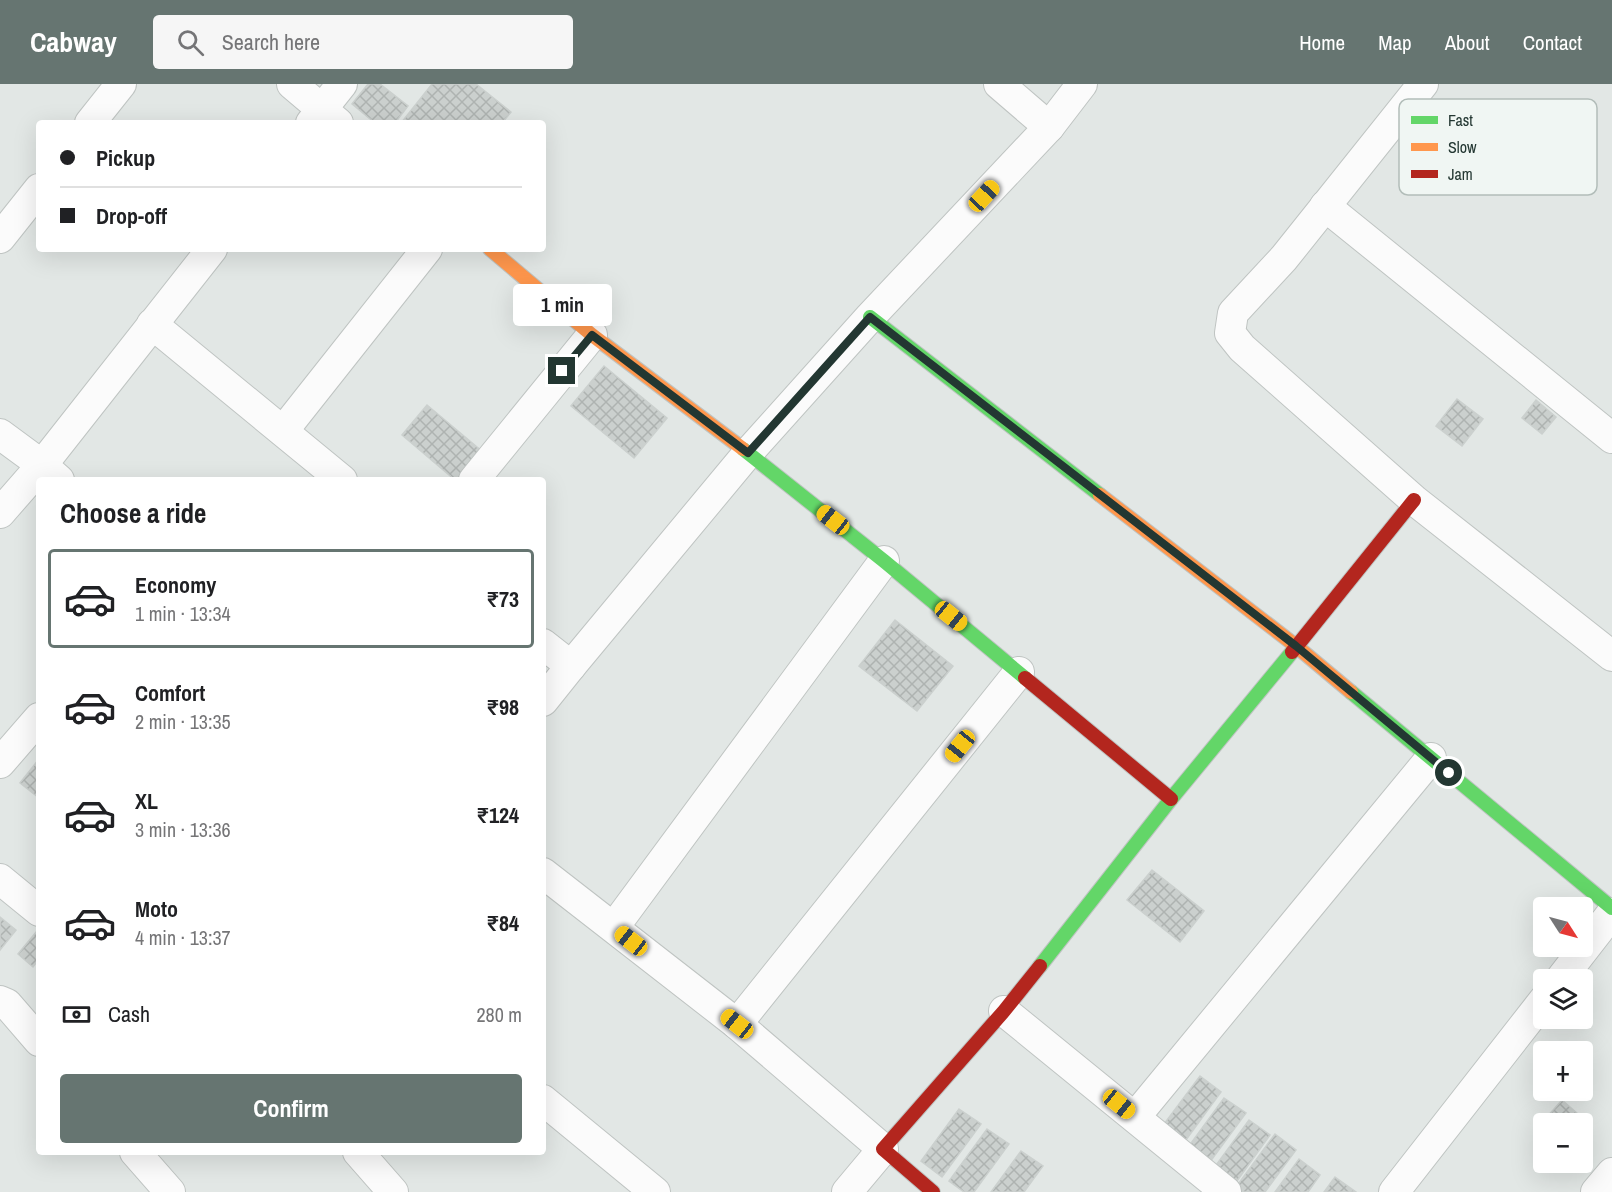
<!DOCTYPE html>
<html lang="en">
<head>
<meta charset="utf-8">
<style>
	:root { --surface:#fff; --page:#f6f6f6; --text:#202124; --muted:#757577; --line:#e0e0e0; --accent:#667571 }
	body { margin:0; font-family:"Archivo Narrow",sans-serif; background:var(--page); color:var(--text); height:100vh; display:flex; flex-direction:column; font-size:22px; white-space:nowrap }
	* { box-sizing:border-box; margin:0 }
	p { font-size:20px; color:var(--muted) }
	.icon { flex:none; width:33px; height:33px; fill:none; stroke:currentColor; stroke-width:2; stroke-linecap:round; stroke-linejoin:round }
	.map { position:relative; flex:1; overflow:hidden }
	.sheet { position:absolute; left:36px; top:393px; width:510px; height:678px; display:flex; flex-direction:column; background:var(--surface); border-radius:6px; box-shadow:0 6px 24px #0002 }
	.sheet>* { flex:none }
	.hud { position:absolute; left:36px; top:36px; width:510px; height:132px; border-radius:6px; box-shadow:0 6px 24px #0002; display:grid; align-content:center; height:132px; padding:0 24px; background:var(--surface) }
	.needle { width:39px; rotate:126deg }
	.controls { position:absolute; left:1533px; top:813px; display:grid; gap:12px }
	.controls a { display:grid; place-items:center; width:60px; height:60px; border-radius:6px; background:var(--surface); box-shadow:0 6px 24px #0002; font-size:30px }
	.end { position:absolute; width:27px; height:27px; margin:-14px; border:8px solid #233732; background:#fff; box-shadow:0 0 0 3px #fff }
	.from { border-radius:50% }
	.bubble { position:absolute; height:42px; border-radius:6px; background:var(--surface); box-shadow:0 6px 24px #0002; font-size:20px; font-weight:800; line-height:42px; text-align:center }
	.car { position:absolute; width:18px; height:36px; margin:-18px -9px; border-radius:8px; box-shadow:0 0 4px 2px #0007; background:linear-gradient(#f5c518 24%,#345 0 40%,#f5c518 0 76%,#345 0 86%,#f5c518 0) }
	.hud b { display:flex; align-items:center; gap:21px; height:57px; font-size:22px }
	.hud b+b { border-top:2px solid var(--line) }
	.hud i { width:15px; height:15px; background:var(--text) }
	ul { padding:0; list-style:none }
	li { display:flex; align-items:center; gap:18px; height:99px; margin:0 12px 9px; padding:0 12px; border:3px solid transparent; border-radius:6px }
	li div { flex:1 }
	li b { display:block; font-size:22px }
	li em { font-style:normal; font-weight:800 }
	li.current { border-color:var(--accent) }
	li>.icon { width:54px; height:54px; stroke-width:1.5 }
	h2 { padding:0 24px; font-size:27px; line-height:72px }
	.pay { display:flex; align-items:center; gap:15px; height:66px; padding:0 24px; font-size:22px }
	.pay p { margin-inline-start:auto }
	.primary-button { display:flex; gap:12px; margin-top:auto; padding:12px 24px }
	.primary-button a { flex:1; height:69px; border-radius:6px; background:var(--accent); color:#fff; font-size:24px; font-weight:800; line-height:69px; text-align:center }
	header { display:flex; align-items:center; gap:36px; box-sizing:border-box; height:84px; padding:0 30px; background:var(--accent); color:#fff }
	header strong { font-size:28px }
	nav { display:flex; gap:33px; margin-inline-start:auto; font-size:21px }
	.search { width:420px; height:54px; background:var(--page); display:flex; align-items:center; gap:15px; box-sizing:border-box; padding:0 21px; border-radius:6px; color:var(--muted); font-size:22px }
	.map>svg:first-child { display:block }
</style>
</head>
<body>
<header>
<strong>Cabway</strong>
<div class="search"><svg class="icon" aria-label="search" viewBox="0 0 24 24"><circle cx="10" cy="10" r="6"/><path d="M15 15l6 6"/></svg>Search here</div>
<nav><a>Home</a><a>Map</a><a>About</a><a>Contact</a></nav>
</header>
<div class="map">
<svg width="1612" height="1108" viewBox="0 0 1612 1108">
	<defs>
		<pattern id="building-cross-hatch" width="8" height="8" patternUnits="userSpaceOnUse" patternTransform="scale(1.5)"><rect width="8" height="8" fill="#cbd0ce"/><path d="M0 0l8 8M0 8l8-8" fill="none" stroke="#aeb3b1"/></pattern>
	</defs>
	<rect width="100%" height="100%" fill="#e2e7e5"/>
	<g fill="url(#building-cross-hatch)" stroke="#cbd0ce" stroke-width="1.5">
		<path d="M368,0h12l28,22 -13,17h-20l-23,-19z"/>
		<path d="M432,0h44l35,28 -9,11h-101z"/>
		<path d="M604,282l63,52 -33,40 -63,-52z"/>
		<path d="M1457,315l26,20 -21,27 -26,-20z"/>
		<path d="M1536,316l20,17 -14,17 -20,-16z"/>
		<path d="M427,321l56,47 -24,28h-4l-53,-45z"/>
		<path d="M895,536l58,46 -36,45 -58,-45z"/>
		<path d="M39,675v39l-19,-15z"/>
		<path d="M1152,786l52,41 -24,31 -53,-42z"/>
		<path d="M0,833l16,13 -16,20z"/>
		<path d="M37,847l2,1v27l-6,8 -15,-13z"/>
		<path d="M1200,992l21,16 -38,52 -22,-16z"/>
		<path d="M1224,1014l22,15 -39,53 -21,-16z"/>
		<path d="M1562,1016l24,21 -4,4v-1h-30l-6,-6z"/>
		<path d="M959,1025l22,15 -39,53 -21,-16z"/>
		<path d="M1249,1036l21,15 -38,53 -21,-16z"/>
		<path d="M987,1045l22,15 -35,48h-10l-15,-11z"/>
		<path d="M1275,1050l21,16 -31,42h-21l-8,-5z"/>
		<path d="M1021,1067l22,15 -19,26h-33z"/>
		<path d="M1299,1075l21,16 -12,17h-33z"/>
		<path d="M1335,1093l21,15h-32z"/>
	</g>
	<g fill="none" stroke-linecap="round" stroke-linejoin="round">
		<defs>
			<g id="street">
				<path d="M292,0l46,39"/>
				<path d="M999,0l50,43"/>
				<path d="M1423,0l-139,174 -51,55 -3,20 12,15 172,152 198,156"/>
				<path d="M90,39l31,-39"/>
				<path d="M311,39l31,-39"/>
				<path d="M1325,122l287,232"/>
				<path d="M0,154l39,-49"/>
				<path d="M152,240l190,156"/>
				<path d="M283,347l144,-182"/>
				<path d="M0,350l42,31 170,-216"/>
				<path d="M474,396l118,-145"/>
				<path d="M0,429l42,-48 17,15"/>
				<path d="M543,560l28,22"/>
				<path d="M543,617l28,-35 177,-213 122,-136 179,-190 33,-43"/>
				<path d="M0,679l39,-45"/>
				<path d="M543,789l194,151 146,125 -36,43"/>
				<path d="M0,795l39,32"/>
				<path d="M614,843l270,-366"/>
				<path d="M1560,896l52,-67"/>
				<path d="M0,917l7,3 32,37"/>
				<path d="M1004,927l222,181"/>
				<path d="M737,940l282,-352"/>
				<path d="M543,1016l112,92"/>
				<path d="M1135,1033l296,-359"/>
				<path d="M135,1068l35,40"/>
				<path d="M358,1068l35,40"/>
				<path d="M1394,1108l150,-192"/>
				<path d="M1596,1108l16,-19"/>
			</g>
			<g id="fast">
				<path d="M870,233l230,178"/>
				<path d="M743,365l141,112 141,117"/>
				<path d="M1351,608l261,216"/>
				<path d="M1040,882l131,-167 121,-147"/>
			</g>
			<g id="slow">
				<path d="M490,165l102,86 151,114"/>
				<path d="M1100,411l196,151 55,46"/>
			</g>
			<g id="jam">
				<path d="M1292,568l122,-152"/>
				<path d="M1025,594l146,121"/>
				<path d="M933,1108l-50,-43 121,-138 36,-45"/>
			</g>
		</defs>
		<use href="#street" stroke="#bfc4c2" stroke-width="32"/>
		<use href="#fast" stroke="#bfc4c2" stroke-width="16"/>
		<use href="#slow" stroke="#bfc4c2" stroke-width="16"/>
		<use href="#jam" stroke="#bfc4c2" stroke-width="16"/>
		<use href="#street" stroke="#fbfbfb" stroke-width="30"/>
		<use href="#fast" stroke="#63d668" stroke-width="14"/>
		<use href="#slow" stroke="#ff974d" stroke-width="14"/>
		<use href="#jam" stroke="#b3261e" stroke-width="14"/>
	</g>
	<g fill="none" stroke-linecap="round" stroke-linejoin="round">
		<path stroke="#233732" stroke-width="8" d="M562,287l30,-36 156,118 122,-136 426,329 153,127"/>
	</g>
	<rect x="1399" y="15" width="198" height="96" rx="9" fill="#f0f6f3" stroke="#b2bdb9" stroke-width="1.5"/>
	<rect x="1411" y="32" width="27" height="8" fill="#63d668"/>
	<rect x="1411" y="59" width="27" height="8" fill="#ff974d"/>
	<rect x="1411" y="86" width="27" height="8" fill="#b3261e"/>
	<g font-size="16" fill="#233732">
		<text x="1448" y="42">Fast</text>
		<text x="1448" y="69">Slow</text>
		<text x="1448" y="96">Jam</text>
	</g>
</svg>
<div class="controls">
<a><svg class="needle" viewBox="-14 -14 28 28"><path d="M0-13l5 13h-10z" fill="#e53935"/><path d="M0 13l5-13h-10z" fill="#757577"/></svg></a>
<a><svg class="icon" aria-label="layers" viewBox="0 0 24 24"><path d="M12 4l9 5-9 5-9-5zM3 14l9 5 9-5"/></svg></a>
<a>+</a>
<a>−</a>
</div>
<i class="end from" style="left:1449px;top:689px"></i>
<i class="end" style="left:562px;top:287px"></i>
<div class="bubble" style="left:513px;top:200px;width:99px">1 min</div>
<i class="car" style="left:984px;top:112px;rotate:43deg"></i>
<i class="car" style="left:833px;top:436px;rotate:308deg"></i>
<i class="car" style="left:951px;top:532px;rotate:129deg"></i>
<i class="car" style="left:960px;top:662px;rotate:219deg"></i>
<i class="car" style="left:631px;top:857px;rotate:308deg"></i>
<i class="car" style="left:737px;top:940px;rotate:308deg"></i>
<i class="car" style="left:1119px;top:1020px;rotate:129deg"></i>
<div class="hud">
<b><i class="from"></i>Pickup</b>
<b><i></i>Drop-off</b>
</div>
<section class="sheet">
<h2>Choose a ride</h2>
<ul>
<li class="current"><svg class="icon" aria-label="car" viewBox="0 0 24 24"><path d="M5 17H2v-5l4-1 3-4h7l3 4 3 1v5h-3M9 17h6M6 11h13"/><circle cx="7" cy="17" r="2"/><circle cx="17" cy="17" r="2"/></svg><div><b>Economy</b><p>1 min · 13:34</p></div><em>₹73</em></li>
<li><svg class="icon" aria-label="car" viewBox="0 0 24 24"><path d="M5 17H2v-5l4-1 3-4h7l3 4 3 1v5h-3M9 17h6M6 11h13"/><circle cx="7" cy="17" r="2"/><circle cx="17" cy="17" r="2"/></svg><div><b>Comfort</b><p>2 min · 13:35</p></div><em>₹98</em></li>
<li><svg class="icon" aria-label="car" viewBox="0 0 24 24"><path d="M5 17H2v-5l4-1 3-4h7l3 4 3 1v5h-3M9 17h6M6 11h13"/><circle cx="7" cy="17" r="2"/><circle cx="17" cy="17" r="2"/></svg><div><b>XL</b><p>3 min · 13:36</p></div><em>₹124</em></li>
<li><svg class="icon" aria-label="car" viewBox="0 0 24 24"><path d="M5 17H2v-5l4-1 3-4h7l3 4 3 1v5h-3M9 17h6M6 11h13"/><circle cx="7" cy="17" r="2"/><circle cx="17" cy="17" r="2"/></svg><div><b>Moto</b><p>4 min · 13:37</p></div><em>₹84</em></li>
</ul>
<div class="pay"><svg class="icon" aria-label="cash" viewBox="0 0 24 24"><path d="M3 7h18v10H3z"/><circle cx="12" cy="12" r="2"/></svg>Cash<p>280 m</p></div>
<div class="primary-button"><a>Confirm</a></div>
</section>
</div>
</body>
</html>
